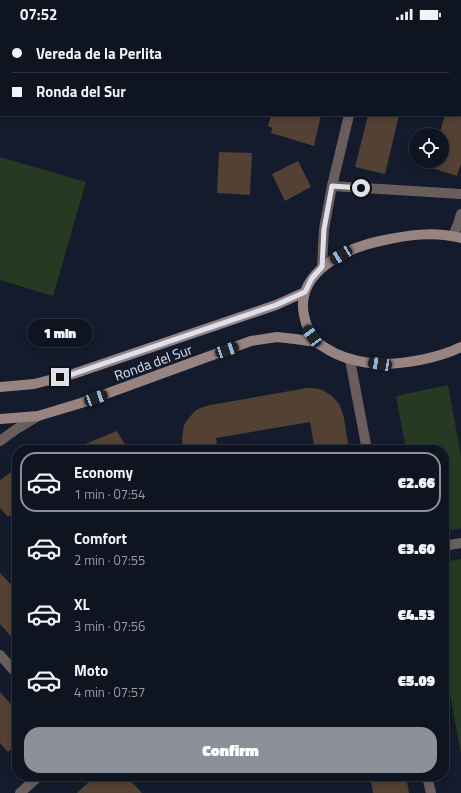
<!DOCTYPE html>
<html lang="en">
<head>
<meta charset="utf-8">
<style>
	:root { --surface:#0f1421; --page:#1d212e; --text:#f1f3f6; --muted:#9b9ea5; --line:#2f333f; --accent:#8c9099 }
	body { margin:0; font-family:"Titillium Web",sans-serif; background:var(--page); color:var(--text); height:100vh; display:flex; flex-direction:column; font-size:15px; white-space:nowrap }
	* { box-sizing:border-box; margin:0 }
	p { font-size:13px; color:var(--muted) }
	.icon { flex:none; width:22px; height:22px; fill:none; stroke:currentColor; stroke-width:2; stroke-linecap:round; stroke-linejoin:round }
	.map { position:relative; flex:1; overflow:hidden }
	.drawer { position:absolute; left:12px; top:417px; width:437px; height:336px; display:flex; flex-direction:column; background:var(--surface); border-radius:16px; box-shadow:0 2px 6px #0003,0 0 0 1px var(--line) }
	.drawer>* { flex:none }
	.hud { position:absolute; left:0px; top:0px; width:461px; height:88px; box-shadow:0 2px 6px #0003,0 0 0 1px var(--line); display:grid; align-content:center; height:88px; padding:0 12px; background:var(--surface) }
	.fabs { position:absolute; left:409px; top:100px; display:grid; gap:8px }
	.fabs a { display:grid; place-items:center; width:40px; height:40px; border-radius:50%; background:var(--surface); box-shadow:0 2px 6px #0003,0 0 0 1px var(--line); font-size:20px }
	.end { position:absolute; width:18px; height:18px; margin:-9px; border:5px solid #dce1ed; background:#111; box-shadow:0 0 0 2px #111 }
	.from { border-radius:50% }
	.bubble { position:absolute; height:28px; border-radius:14px; background:var(--surface); box-shadow:0 2px 6px #0003,0 0 0 1px var(--line); font-size:13px; font-weight:800; line-height:28px; text-align:center }
	.car { position:absolute; width:12px; height:24px; margin:-12px -6px; border-radius:5px; box-shadow:0 0 3px 1px #0007; background:linear-gradient(#222 24%,#8ab4d8 0 40%,#222 0 76%,#8ab4d8 0 86%,#222 0) }
	.hud b { display:flex; align-items:center; gap:14px; height:38px; font-size:15px }
	.hud b+b { border-top:1px solid var(--line) }
	.hud i { width:10px; height:10px; background:var(--text) }
	ul { padding:7px 0 0; list-style:none }
	li { display:flex; align-items:center; gap:12px; height:60px; margin:0 8px 6px; padding:0 4px; border:2px solid transparent; border-radius:16px }
	li div { flex:1 }
	li b { display:block; font-size:15px }
	li em { font-style:normal; font-weight:800 }
	li.current { border-color:var(--accent) }
	li>.icon { width:36px; height:36px; stroke-width:1.5 }
	.primary-button { display:flex; gap:8px; margin-top:auto; padding:8px 12px }
	.primary-button a { flex:1; height:46px; border-radius:16px; background:var(--accent); color:#fff; font-size:16px; font-weight:800; line-height:46px; text-align:center }
	.status { display:flex; justify-content:space-between; align-items:center; height:28px; padding:0 20px; background:var(--surface); direction:ltr }
	.status svg { height:11px; fill:currentColor }
	.map>svg:first-child { display:block }
</style>
</head>
<body>
<div class="status"><b>07:52</b><svg viewBox="0 0 49 12"><path d="M0 12V9h3v3zM5 12V6h3v6zM10 12V3h3v9zM15 12V0h3v12zM26 1h20v11H26zM47 4h2v5h-2z"/></svg></div>
<div class="map">
<svg width="461" height="765" viewBox="0 0 461 765">
	<rect width="100%" height="100%" fill="#141b2c"/>
	<g fill="#263922">
		<path d="M0,129l86,25 -33,114 -53,-16z"/>
		<path d="M448,357l13,71v72l-17,4v-82h-38l-10,-54z"/>
		<path d="M461,531v195l-17,-93v-99z"/>
	</g>
	<g fill="#534133">
		<path d="M271,87h50l-7,31 -43,-13 1,-5 -4,-2z"/>
		<path d="M368,87h31l-14,59 -30,-7z"/>
		<path d="M445,87h16v49l-4,12 -28,-9 2,-6h11v-26h-3z"/>
		<path d="M219,124l33,1 -2,42 -33,-2z"/>
		<path d="M298,133l13,26 -26,14 -13,-27z"/>
		<path d="M307,360h6l10,2 9,6 7,8 3,7 2,7 5,32h-34l-5,-28 -94,16 2,12h-35l-1,-12 2,-13 3,-5 9,-10 7,-3 7,-2z"/>
		<path d="M117,403l11,19h-55v-1z"/>
		<path d="M17,440v41l-9,8 -8,-9v-28z"/>
		<path d="M0,545l17,18v52l-17,-19z"/>
		<path d="M0,664l17,19v33l-9,8 -8,-9z"/>
		<path d="M95,748h31l16,17h-65z"/>
		<path d="M370,748h36l3,17h-36z"/>
	</g>
	<g fill="none" stroke-linecap="round" stroke-linejoin="round">
		<g stroke="#6a5e5c" stroke-width="10">
			<path d="M380,1l1,-1"/>
			<path d="M332,158l129,8"/>
			<path d="M453,208l5,-12 3,-10"/>
			<path d="M322,239l2,-38 8,-43 17,-71"/>
			<path d="M350,332l17,90"/>
			<path d="M0,413l15,-11 23,-14"/>
			<path d="M444,518l17,-3"/>
			<path d="M0,627l17,19"/>
			<path d="M427,748l4,17"/>
			<path d="M20,765l19,-17"/>
		</g>
		<g stroke="#978481" stroke-width="10">
			<path d="M461,210c-27,-7 -54,-3 -81,3 -34,7 -85,32 -76,74 2,10 5,20 12,27 3,2 6,4 8,5 15,10 28,13 45,16 4,0 8,1 12,1 25,0 58,-6 80,-17"/>
			<path d="M0,359l34,-3 39,-10 203,-69 29,-13"/>
			<path d="M0,391l38,-3 43,-13 170,-62 26,-4 18,2 21,3"/>
		</g>
	</g>
	<g fill="none" stroke-linecap="round" stroke-linejoin="round">
		<path stroke="#dce1ed" stroke-width="5" d="M60,349l13,-3 203,-69 29,-13 7,-14 10,-11 2,-38 8,-43 29,2"/>
	</g>
	<g text-anchor="middle" dominant-baseline="central" stroke-width="3" stroke-linejoin="round" paint-order="stroke">
		<g font-size="14" fill="#dce1ed" stroke="#141b2c">
			<text transform="translate(153 334) rotate(-20)">Ronda del Sur</text>
		</g>
	</g>
</svg>
<div class="fabs">
<a><svg class="icon" aria-label="locate" viewBox="0 0 24 24"><circle cx="12" cy="12" r="6"/><path d="M12 2v4M12 18v4M2 12h4M18 12h4"/></svg></a>
</div>
<i class="end from" style="left:361px;top:160px"></i>
<i class="end" style="left:60px;top:349px"></i>
<div class="bubble" style="left:27px;top:291px;width:66px">1 min</div>
<i class="car" style="left:341px;top:227px;rotate:238deg"></i>
<i class="car" style="left:312px;top:308px;rotate:324deg"></i>
<i class="car" style="left:227px;top:322px;rotate:71deg"></i>
<i class="car" style="left:380px;top:336px;rotate:279deg"></i>
<i class="car" style="left:96px;top:370px;rotate:70deg"></i>
<div class="hud">
<b><i class="from"></i>Vereda de la Perlita</b>
<b><i></i>Ronda del Sur</b>
</div>
<section class="drawer">
<ul>
<li class="current"><svg class="icon" aria-label="car" viewBox="0 0 24 24"><path d="M5 17H2v-5l4-1 3-4h7l3 4 3 1v5h-3M9 17h6M6 11h13"/><circle cx="7" cy="17" r="2"/><circle cx="17" cy="17" r="2"/></svg><div><b>Economy</b><p>1 min · 07:54</p></div><em>€2.66</em></li>
<li><svg class="icon" aria-label="car" viewBox="0 0 24 24"><path d="M5 17H2v-5l4-1 3-4h7l3 4 3 1v5h-3M9 17h6M6 11h13"/><circle cx="7" cy="17" r="2"/><circle cx="17" cy="17" r="2"/></svg><div><b>Comfort</b><p>2 min · 07:55</p></div><em>€3.60</em></li>
<li><svg class="icon" aria-label="car" viewBox="0 0 24 24"><path d="M5 17H2v-5l4-1 3-4h7l3 4 3 1v5h-3M9 17h6M6 11h13"/><circle cx="7" cy="17" r="2"/><circle cx="17" cy="17" r="2"/></svg><div><b>XL</b><p>3 min · 07:56</p></div><em>€4.53</em></li>
<li><svg class="icon" aria-label="car" viewBox="0 0 24 24"><path d="M5 17H2v-5l4-1 3-4h7l3 4 3 1v5h-3M9 17h6M6 11h13"/><circle cx="7" cy="17" r="2"/><circle cx="17" cy="17" r="2"/></svg><div><b>Moto</b><p>4 min · 07:57</p></div><em>€5.09</em></li>
</ul>
<div class="primary-button"><a>Confirm</a></div>
</section>
</div>
</body>
</html>
